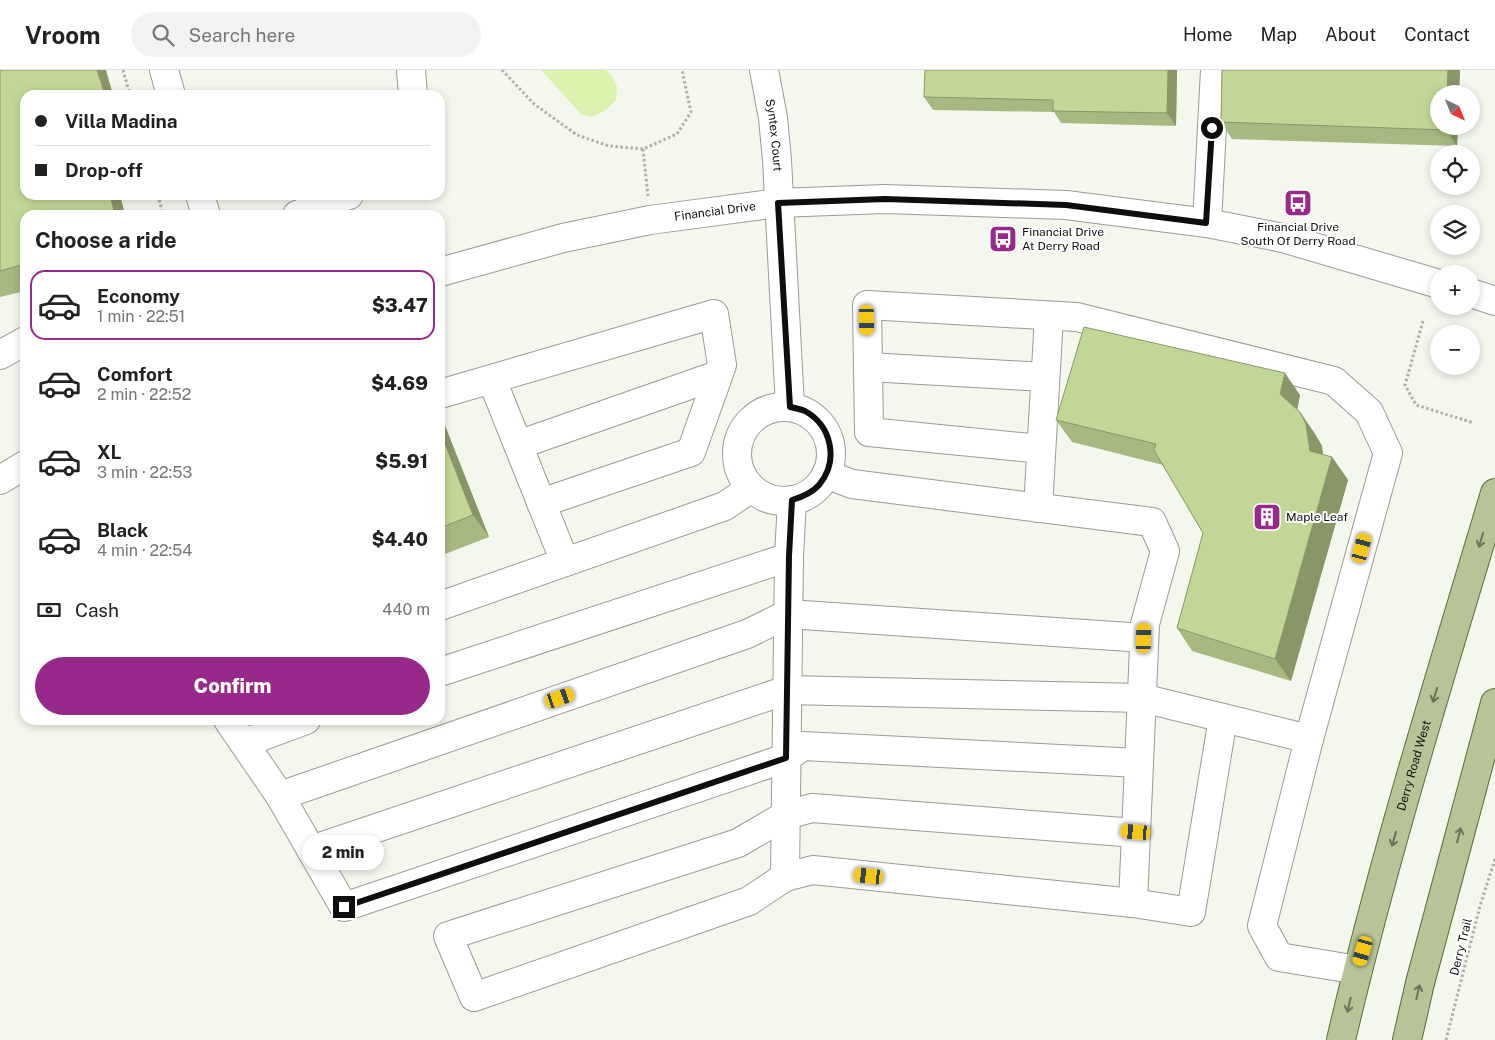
<!DOCTYPE html>
<html lang="en">
<head>
<meta charset="utf-8">
<style>
	:root { --surface:#fff; --page:#f2f2f2; --text:#222; --muted:#767676; --line:#e0e0e0; --accent:#96298a }
	body { margin:0; font-family:"Public Sans",sans-serif; background:var(--page); color:var(--text); height:100vh; display:flex; flex-direction:column; font-size:19px; white-space:nowrap }
	* { box-sizing:border-box; margin:0 }
	p { font-size:16px; color:var(--muted) }
	.icon { flex:none; width:28px; height:28px; fill:none; stroke:currentColor; stroke-width:2; stroke-linecap:round; stroke-linejoin:round }
	.map { position:relative; flex:1; overflow:hidden }
	.details { position:absolute; left:20px; top:140px; width:425px; height:515px; display:flex; flex-direction:column; background:var(--surface); border-radius:15px; box-shadow:0 2px 8px #0003 }
	.details>* { flex:none }
	.guide { position:absolute; left:20px; top:20px; width:425px; height:110px; border-radius:15px; box-shadow:0 2px 8px #0003; display:grid; align-content:center; height:110px; padding:0 15px; background:var(--surface) }
	.needle { width:32px; rotate:137deg }
	.fabs { position:absolute; left:1430px; top:15px; display:grid; gap:10px }
	.fabs a { display:grid; place-items:center; width:50px; height:50px; border-radius:50%; background:var(--surface); box-shadow:0 2px 8px #0003; font-size:25px }
	.end { position:absolute; width:22px; height:22px; margin:-11px; border:6px solid #0e0f0d; background:#fff; box-shadow:0 0 0 2px #fff }
	.from { border-radius:50% }
	.bubble { position:absolute; height:35px; border-radius:18px; background:var(--surface); box-shadow:0 2px 8px #0003; font-size:16px; font-weight:800; line-height:35px; text-align:center }
	.car { position:absolute; width:15px; height:30px; margin:-15px -8px; border-radius:6px; box-shadow:0 0 4px 1px #0007; background:linear-gradient(#f5c518 24%,#345 0 40%,#f5c518 0 76%,#345 0 86%,#f5c518 0) }
	.guide b { display:flex; align-items:center; gap:18px; height:48px; font-size:19px }
	.guide b+b { border-top:1px solid var(--line) }
	.guide i { width:12px; height:12px; background:var(--text) }
	ul { padding:0; list-style:none }
	li { display:flex; align-items:center; gap:15px; height:70px; margin:0 10px 8px; padding:0 5px; border:2px solid transparent; border-radius:15px }
	li div { flex:1 }
	li b { display:block; font-size:19px }
	li em { font-style:normal; font-weight:800 }
	li.active { border-color:var(--accent) }
	li>.icon { width:45px; height:45px; stroke-width:1.5 }
	h2 { padding:0 15px; font-size:22px; line-height:60px }
	.pay { display:flex; align-items:center; gap:12px; height:55px; padding:0 15px; font-size:19px }
	.pay p { margin-inline-start:auto }
	.primary-button { display:flex; gap:10px; margin-top:auto; padding:10px 15px }
	.primary-button a { flex:1; height:58px; border-radius:30px; background:var(--accent); color:#fff; font-size:20px; font-weight:800; line-height:58px; text-align:center }
	header { display:flex; align-items:center; gap:30px; box-sizing:border-box; height:70px; padding:0 25px; background:var(--surface); border-bottom:1px solid var(--line) }
	header strong { font-size:24px }
	nav { display:flex; gap:28px; margin-inline-start:auto; font-size:18px }
	.search { width:350px; height:45px; background:var(--page); display:flex; align-items:center; gap:12px; box-sizing:border-box; padding:0 18px; border-radius:28px; color:var(--muted); font-size:19px }
	.map>svg:first-child { display:block }
</style>
</head>
<body>
<header>
<strong>Vroom</strong>
<div class="search"><svg class="icon" aria-label="search" viewBox="0 0 24 24"><circle cx="10" cy="10" r="6"/><path d="M15 15l6 6"/></svg>Search here</div>
<nav><a>Home</a><a>Map</a><a>About</a><a>Contact</a></nav>
</header>
<div class="map">
<svg width="1495" height="970" viewBox="0 0 1495 970">
	<rect width="100%" height="100%" fill="#f4f7ee"/>
	<path fill="#dbf1ae" d="M541,0h65l6,6 5,11 -1,13 -10,10 -15,7 -10,-3z"/>
	<g fill="none" stroke-linecap="round" stroke-linejoin="round">
		<defs>
			<g id="minor">
				<path d="M164,0l7,25"/>
				<path d="M411,0l2,25"/>
				<path id="s1" d="M764,0l9,48 4,42 13,247"/>
				<path d="M200,125l6,20"/>
				<path d="M297,145l52,-20"/>
				<path d="M1207,153l8,-153"/>
				<path id="s2" d="M440,202l123,-34 87,-18 128,-17 107,-4 181,6 141,18 76,15 156,46"/>
				<path d="M1471,223l24,8"/>
				<path d="M0,285l25,-14"/>
				<path d="M868,297l177,10"/>
				<path d="M492,310l73,182"/>
				<path d="M440,324l274,-80 8,51 -31,87 -150,51"/>
				<circle cx="784" cy="384" r="47"/>
				<path d="M518,375l200,-70"/>
				<path d="M1041,379l-172,-17 -2,-127 210,12 257,64 35,31 19,41 -79,286 -47,187 17,31 79,13"/>
				<path d="M826,404l26,10 300,38 13,29 -20,73 -12,279"/>
				<path d="M0,410l25,-15"/>
				<path d="M1038,438l11,-192"/>
				<path d="M440,536l285,-100 26,-18"/>
				<path d="M440,602l349,-115"/>
				<path d="M228,650l52,76 64,111 442,-149 17,-12 336,17"/>
				<path d="M244,673l62,-23"/>
				<path d="M280,726l467,-162 41,-20 356,24"/>
				<path d="M1136,763l-324,-25 -26,7 -48,28 -290,93 26,61 275,-96 36,-24 28,-7 320,33 58,9 32,-194"/>
				<path d="M311,780l476,-160 355,8 167,41"/>
				<path d="M785,807l4,-320 3,-57"/>
			</g>
			<g id="major">
				<path id="s3" d="M1341,970c43,-184 100,-366 154,-547"/>
				<path d="M1407,970l13,-57 75,-280"/>
			</g>
		</defs>
		<use href="#minor" stroke="#999c94" stroke-width="30"/>
		<use href="#major" stroke="#5c6b3b" stroke-width="30"/>
		<g stroke="#adafa8" stroke-width="3" stroke-dasharray="2.5 2.5" stroke-linecap="butt">
			<path d="M123,0l7,25"/>
			<path d="M502,0l32,34 43,31 32,11 34,3 34,-15 14,-22 -9,-42"/>
			<path d="M643,79l5,47"/>
			<path d="M158,125l5,20"/>
			<path d="M1423,251l-18,64 11,20 58,18"/>
			<path d="M1446,970l34,-134 15,-47"/>
		</g>
		<use href="#minor" stroke="#fff" stroke-width="28"/>
		<use href="#major" stroke="#b6c498" stroke-width="28"/>
	</g>
	<g fill="#a7b980">
		<path d="M0,0l25,25 95,100 5,20h-100v76l-25,6z"/>
		<path d="M1177,0l-1,56 -115,-3 -7,-11 -121,-2 -9,-13z"/>
		<path d="M1222,0h238l-1,24 -20,32h19l-1,20 -225,-7 -11,-17z"/>
		<path d="M1300,325l-3,15 3,2 15,22 7,12 1,9 9,2 16,23 -57,201 -99,-30 -15,-23 26,-95 -40,-68 -91,-23 -16,-22z"/>
		<path d="M440,343l49,124 -49,19z"/>
	</g>
	<g fill="#889668">
		<path d="M97,0h9l7,25h-8z"/>
		<path d="M1168,0h9l-1,56 -9,-13z"/>
		<path d="M1448,0h12l-1,24h-12z"/>
		<path d="M1446,56h12l-1,20 -11,-16z"/>
		<path d="M110,125h10l5,20h-10z"/>
		<path d="M1285,303l15,22 -4,21 -16,-22z"/>
		<path d="M1300,342l15,22 7,12 3,28 -15,-23z"/>
		<path d="M440,343l49,124 -16,-22 -33,-84z"/>
		<path d="M1332,387l16,23 -57,201 -16,-22z"/>
	</g>
	<g fill="#c2d795" stroke="#889668">
		<path d="M0,0h97l8,25h-80v100h85l5,20h-90v49l-25,7z"/>
		<path d="M925,0h243l-1,43 -114,-2v-11l-129,-3z"/>
		<path d="M1222,0h226l-1,24h-8v32h7v4l-225,-8z"/>
		<path d="M1084,257l201,46 -5,21 20,18 6,12 4,27 22,6 -57,202 -98,-31 26,-95 -49,-83 2,-6 -100,-24z"/>
		<path d="M440,361l33,84 -33,13z"/>
	</g>
	<defs><path id="oneway-shaft" d="M-6 0H5M1.5-3L5.5 0L1.5 3" fill="none" stroke-width="1.6" stroke-linecap="round" stroke-linejoin="round" transform="scale(1.25)"/></defs>
	<g stroke="#6a7359">
		<use href="#oneway-shaft" transform="translate(1481 470) rotate(107)"/>
		<use href="#oneway-shaft" transform="translate(1435 625) rotate(107)"/>
		<use href="#oneway-shaft" transform="translate(1459 765) rotate(-75)"/>
		<use href="#oneway-shaft" transform="translate(1394 769) rotate(106)"/>
		<use href="#oneway-shaft" transform="translate(1418 922) rotate(-77)"/>
		<use href="#oneway-shaft" transform="translate(1349 935) rotate(103)"/>
	</g>
	<g fill="none" stroke-linecap="round" stroke-linejoin="round">
		<path stroke="#0e0f0d" stroke-width="6" d="M344,837l442,-149 3,-202 3,-56c10,-3 20,-7 27,-15 20,-24 13,-59 -14,-74 -5,-2 -10,-3 -15,-4l-12,-204 107,-4 181,6 140,18 6,-95"/>
	</g>
	<defs>
		<symbol id="bus-square" viewBox="-11 -11 22 22"><rect x="-9" y="-9" width="18" height="18" rx="4" fill="#96298a" stroke="#fff"/><path d="M-5-6H5V4H4V6H2V4H-2V6H-4V4H-5ZM-3.5-4V0h7V-4ZM-3.5 1.2v1.5H-2V1.2ZM2 1.2v1.5H3.5V1.2Z" fill="#fff"/></symbol>
		<symbol id="building-square" viewBox="-11 -11 22 22"><rect x="-9" y="-9" width="18" height="18" rx="4" fill="#96298a" stroke="#fff"/><path d="M-4-6H4V6H1V3H-1V6H-4ZM-2.5-4.3h1.7v1.8h-1.7ZM.8-4.3h1.7v1.8H.8ZM-2.5-1h1.7V.8h-1.7ZM.8-1h1.7V.8H.8Z" fill="#fff"/></symbol>
	</defs>
	<g fill-rule="evenodd">
		<use href="#bus-square" x="1282" y="117" width="32" height="32"/>
		<use href="#bus-square" x="987" y="153" width="32" height="32"/>
		<use href="#building-square" x="1251" y="431" width="32" height="32"/>
	</g>
	<g text-anchor="middle" dominant-baseline="central" stroke-width="4" stroke-linejoin="round" paint-order="stroke">
		<g font-size="12" fill="#0e0f0d" stroke="#fff">
			<text stroke="none"><textPath href="#s1" startOffset="66">Syntex Court</textPath></text>
			<text stroke="none"><textPath href="#s2" startOffset="282">Financial Drive</textPath></text>
			<text stroke="none"><textPath href="#s3" startOffset="284">Derry Road West</textPath></text>
			<text transform="translate(1461 877) rotate(-76)">Derry Trail</text>
		</g>
		<g font-size="12" fill="#0e0f0d" stroke="#fff" text-anchor="start">
			<text x="1298" y="157" text-anchor="middle">Financial Drive<tspan x="1298" dy="14">South Of Derry Road</tspan></text>
			<text x="1022" y="162">Financial Drive<tspan x="1022" dy="14">At Derry Road</tspan></text>
			<text x="1286" y="447">Maple Leaf</text>
		</g>
	</g>
</svg>
<div class="fabs">
<a><svg class="needle" viewBox="-14 -14 28 28"><path d="M0-13l5 13h-10z" fill="#e53935"/><path d="M0 13l5-13h-10z" fill="#767676"/></svg></a>
<a><svg class="icon" aria-label="locate" viewBox="0 0 24 24"><circle cx="12" cy="12" r="6"/><path d="M12 2v4M12 18v4M2 12h4M18 12h4"/></svg></a>
<a><svg class="icon" aria-label="layers" viewBox="0 0 24 24"><path d="M12 4l9 5-9 5-9-5zM3 14l9 5 9-5"/></svg></a>
<a>+</a>
<a>−</a>
</div>
<i class="end from" style="left:1212px;top:58px"></i>
<i class="end" style="left:344px;top:837px"></i>
<div class="bubble" style="left:302px;top:765px;width:82px">2 min</div>
<i class="car" style="left:867px;top:250px;rotate:179deg"></i>
<i class="car" style="left:1362px;top:478px;rotate:15deg"></i>
<i class="car" style="left:1144px;top:568px;rotate:1deg"></i>
<i class="car" style="left:560px;top:628px;rotate:71deg"></i>
<i class="car" style="left:1136px;top:762px;rotate:274deg"></i>
<i class="car" style="left:869px;top:806px;rotate:276deg"></i>
<i class="car" style="left:1363px;top:881px;rotate:196deg"></i>
<div class="guide">
<b><i class="from"></i>Villa Madina</b>
<b><i></i>Drop-off</b>
</div>
<section class="details">
<h2>Choose a ride</h2>
<ul>
<li class="active"><svg class="icon" aria-label="car" viewBox="0 0 24 24"><path d="M5 17H2v-5l4-1 3-4h7l3 4 3 1v5h-3M9 17h6M6 11h13"/><circle cx="7" cy="17" r="2"/><circle cx="17" cy="17" r="2"/></svg><div><b>Economy</b><p>1 min · 22:51</p></div><em>$3.47</em></li>
<li><svg class="icon" aria-label="car" viewBox="0 0 24 24"><path d="M5 17H2v-5l4-1 3-4h7l3 4 3 1v5h-3M9 17h6M6 11h13"/><circle cx="7" cy="17" r="2"/><circle cx="17" cy="17" r="2"/></svg><div><b>Comfort</b><p>2 min · 22:52</p></div><em>$4.69</em></li>
<li><svg class="icon" aria-label="car" viewBox="0 0 24 24"><path d="M5 17H2v-5l4-1 3-4h7l3 4 3 1v5h-3M9 17h6M6 11h13"/><circle cx="7" cy="17" r="2"/><circle cx="17" cy="17" r="2"/></svg><div><b>XL</b><p>3 min · 22:53</p></div><em>$5.91</em></li>
<li><svg class="icon" aria-label="car" viewBox="0 0 24 24"><path d="M5 17H2v-5l4-1 3-4h7l3 4 3 1v5h-3M9 17h6M6 11h13"/><circle cx="7" cy="17" r="2"/><circle cx="17" cy="17" r="2"/></svg><div><b>Black</b><p>4 min · 22:54</p></div><em>$4.40</em></li>
</ul>
<div class="pay"><svg class="icon" aria-label="cash" viewBox="0 0 24 24"><path d="M3 7h18v10H3z"/><circle cx="12" cy="12" r="2"/></svg>Cash<p>440 m</p></div>
<div class="primary-button"><a>Confirm</a></div>
</section>
</div>
</body>
</html>
